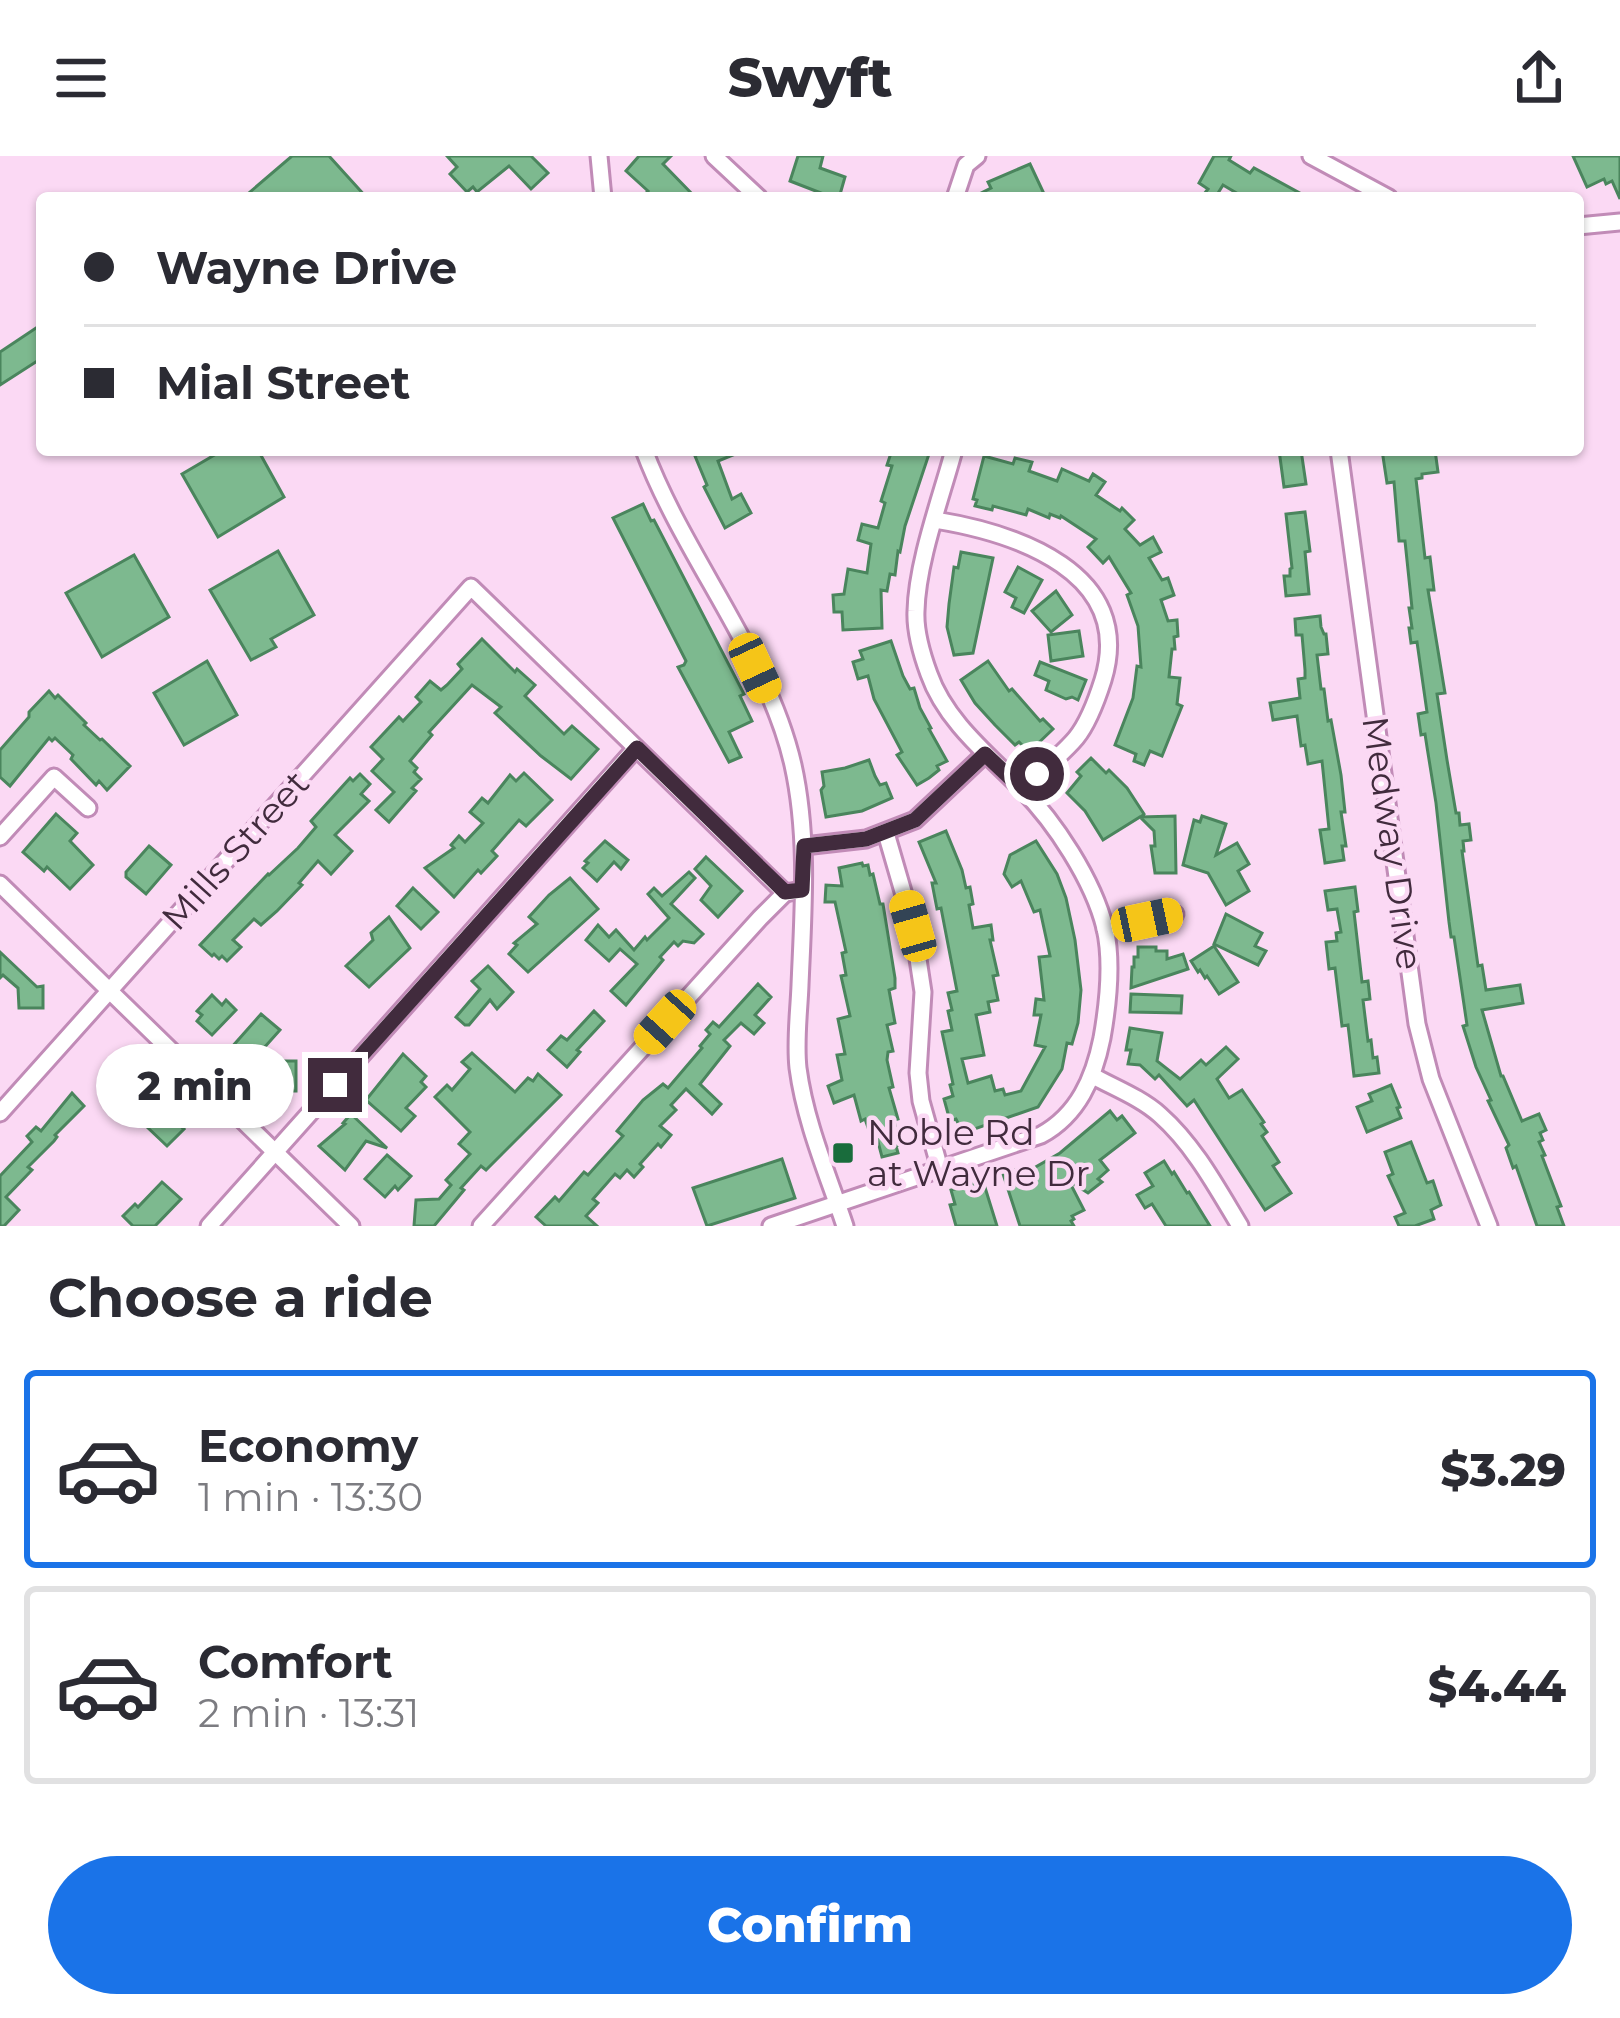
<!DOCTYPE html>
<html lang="en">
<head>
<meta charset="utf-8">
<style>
	:root { --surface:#fff; --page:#f7f7f7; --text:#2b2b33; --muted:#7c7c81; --line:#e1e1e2; --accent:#1a73e8 }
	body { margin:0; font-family:Montserrat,sans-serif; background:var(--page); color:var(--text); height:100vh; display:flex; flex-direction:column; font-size:45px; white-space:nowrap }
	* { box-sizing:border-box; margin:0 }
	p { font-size:39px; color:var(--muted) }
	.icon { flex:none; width:66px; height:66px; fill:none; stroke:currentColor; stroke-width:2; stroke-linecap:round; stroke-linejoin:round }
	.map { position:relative; height:1070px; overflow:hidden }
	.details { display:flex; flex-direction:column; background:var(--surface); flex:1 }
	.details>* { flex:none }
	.banner { position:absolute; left:36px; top:36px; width:1548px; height:264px; border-radius:12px; box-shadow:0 3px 9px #0004; display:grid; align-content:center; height:264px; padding:0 48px; background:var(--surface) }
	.end { position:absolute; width:54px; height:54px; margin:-27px; border:15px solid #412b3d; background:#fff; box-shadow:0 0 0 6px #fff }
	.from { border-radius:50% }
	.bubble { position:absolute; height:84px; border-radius:42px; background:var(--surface); box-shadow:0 3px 9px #0004; font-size:39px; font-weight:800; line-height:84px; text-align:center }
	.car { position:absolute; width:36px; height:72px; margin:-36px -18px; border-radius:15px; box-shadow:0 0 9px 3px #0007; background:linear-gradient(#f5c518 24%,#345 0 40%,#f5c518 0 76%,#345 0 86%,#f5c518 0) }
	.banner b { display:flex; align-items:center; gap:42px; height:114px; font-size:45px }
	.banner b+b { border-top:3px solid var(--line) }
	.banner i { width:30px; height:30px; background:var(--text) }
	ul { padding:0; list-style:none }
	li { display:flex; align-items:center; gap:36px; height:198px; margin:0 24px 18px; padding:0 24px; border:6px solid var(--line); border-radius:12px }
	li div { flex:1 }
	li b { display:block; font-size:45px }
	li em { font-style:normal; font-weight:800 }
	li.current { border-color:var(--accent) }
	li>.icon { width:108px; height:108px; stroke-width:1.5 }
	h2 { padding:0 48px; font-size:54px; line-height:144px }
	.cta { display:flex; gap:24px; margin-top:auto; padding:24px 48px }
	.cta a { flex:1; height:138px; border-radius:72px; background:var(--accent); color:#fff; font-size:48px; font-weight:800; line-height:138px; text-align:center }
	header { display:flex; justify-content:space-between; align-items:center; height:156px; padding:0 48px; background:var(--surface); font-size:54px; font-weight:800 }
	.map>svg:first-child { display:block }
</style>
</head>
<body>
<header><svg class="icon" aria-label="menu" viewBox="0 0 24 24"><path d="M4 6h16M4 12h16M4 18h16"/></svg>Swyft<svg class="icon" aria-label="share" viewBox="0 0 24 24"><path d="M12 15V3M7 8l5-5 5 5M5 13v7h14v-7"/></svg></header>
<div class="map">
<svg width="1620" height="1070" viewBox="0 0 1620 1070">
	<rect width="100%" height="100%" fill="#fbd9f4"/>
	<g fill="#7db98f" stroke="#4a855d" stroke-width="3">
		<path d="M292,0h37l38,42h-124z"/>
		<path d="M447,0h84l17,17 -17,16 -22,-23 -32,26 -4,-5 -6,5 -17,-18 7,-7z"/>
		<path d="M639,0h32l-8,8 33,34h-55l7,-7 -22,-20z"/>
		<path d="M798,0h25l-3,12 25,9 -6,21h-19l1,-5 -31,-12z"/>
		<path d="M1214,0h17l-2,4 21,13 4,-5 55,30h-64l-22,-13 -8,13h-4l-7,-4 4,-5 -9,-6z"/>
		<path d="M1573,0h47v43l-8,-18 -6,3 -2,-5 -17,8z"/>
		<path d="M1030,8l16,34h-75l20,-10 -3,-6z"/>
		<path d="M42,168v34l-42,27v-33z"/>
		<path d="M223,294h35l26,47 -66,40 -36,-63z"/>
		<path d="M697,294h48l-27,11 14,38 9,-5 10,19 -26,15 -21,-41 3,-2 -12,-29 3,-2z"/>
		<path d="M892,294h25l12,4 -24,72 -5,26 -2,-1 -3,24 -5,-1 -3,17 -6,-1 1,38 -39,2 -1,-18h-8l-1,-17 11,-1 4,-25 19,4 4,-29 -13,-4 4,-16 16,4 7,-25 -4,-2 11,-35 -5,-1z"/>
		<path d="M1279,294h22l5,34 -22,3z"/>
		<path d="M1382,294h53l3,22 -16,2v4l-6,1 9,79 5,-1 4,33h-6l17,103 -8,1 10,66 9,53h3l1,12 9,-1 2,16 -8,1 1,10h-2l16,115 4,-1 4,25 34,-5 3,18 -41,7 19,66h2l19,45 17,-7 7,16 -6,3 3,7 -4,2 6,13 -3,1 19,50 -4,1 7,19h-27l-21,-60 -3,2 -7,-20 3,-3 -21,-44 3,-1 -15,-33 -13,-41 4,-1 -13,-88h-3l-2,-15 -13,-119 -9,-56 -2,-13 -4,1 -3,-21 9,-2 -10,-70 -6,1 -2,-15h3l-3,-20h3l-7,-67h-6l-5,-59 -7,1z"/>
		<path d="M984,300l29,8 2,-6 17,4 -3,9 28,10 5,-12 27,12 4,-7 12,8 -9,13 24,16 2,-3 12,12 -9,9 15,16 13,-8 8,15 -12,6 13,22 6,-2 6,17 -13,5 7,21 9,-1 1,16 -4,1 1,12h-3l-3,28 11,1 -3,26 5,2 -20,50 -12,-5 -6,14 -10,-4 2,-7 -21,-9 18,-47 4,-32 4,1 -3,-41 -11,-31 4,-2 -22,-36 -6,6 -15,-16 8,-8 -35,-23 -1,2 -10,-4 -1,4 -21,-9 -2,6 -33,-9 -1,4 -17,-4 2,-6 -4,-1z"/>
		<path d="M643,348l8,17 3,-1 90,174 -4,2 12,25 -23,11 12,25 -12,5 -51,-95 6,-2 2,-4 -73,-143z"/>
		<path d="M1305,356l5,39 -5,1 4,42 -23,2 -2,-20h6v-7l2,-1 -6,-54z"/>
		<path d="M278,395l36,64 -43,24 5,8 -25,13 -41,-70z"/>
		<path d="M961,396l32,6 -20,95 -19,2 -7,-28 2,-23 5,-37 4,1z"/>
		<path d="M134,399l35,62 -67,40 -36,-64z"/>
		<path d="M1018,411l24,13 -18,33 -12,-6 4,-9 -11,-6z"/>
		<path d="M1056,435l16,24 -21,17 -19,-21z"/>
		<path d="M1320,460l1,11 3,7h2l2,20 -11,1 4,34h3l4,32 3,-1 10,55 4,37h-4l5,34h-4l2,14 -19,3 -5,-33 9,-1 -7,-68 -14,3 -3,-19 -4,1 -4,-30 -24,4 -3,-17 30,-5 -2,-19 7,-1v-8l-3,-35h-6l-1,-16z"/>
		<path d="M1079,475l4,25 -32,5 -3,-26z"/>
		<path d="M482,483l33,33 2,-3 18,16 -10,11 39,38 8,-8 26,23 -27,30 -30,-23 -46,-43 6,-6 -29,-22 -43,47 3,3 -22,26 7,7 -3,4 7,7 -9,9 4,3 -27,31 -13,-12 18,-18 -22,-21 11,-12 -12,-12 28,-30 4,4 18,-19 -5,-5 14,-16 11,9 6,-5 15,-16 -4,-5z"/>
		<path d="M891,485l12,35 7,13 4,-1 6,20 11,20 -2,1 18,32 -10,5 2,4 -10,8 -12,7 -20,-30 5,-3 -28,-53 -6,-23 -10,3 -5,-17 10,-3 -3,-8z"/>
		<path d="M207,505l30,54 -53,30 -30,-52z"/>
		<path d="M988,505l21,30 3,-2 28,32 3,-2 10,10 -24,23 -10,-10 -4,3 -20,-20 -20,-22 -14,-23z"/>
		<path d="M1040,506l46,18 -8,20 -6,-3 -6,2 -20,-9 3,-9 -14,-6z"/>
		<path d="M49,535l6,7 3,-3 28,28 -2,2 16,15 2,-1 28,27 -23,24 -8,-9 -3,4 -25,-26 2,-4 -18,-17 -3,3 -3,-3 -39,48 -10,-9v-27l29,-33v-5z"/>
		<path d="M1091,602l15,15 3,-3 18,18 17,26 -3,3 34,-1 1,57h-21l-4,-27h4l-1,-15 -14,-14 -37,23 -18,-29 -18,-18 14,-17 -4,-4z"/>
		<path d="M869,604l6,16 5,9 6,-2 6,15 -30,13 -36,6 -5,-27 3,-4 -2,-14 23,-4z"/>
		<path d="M524,617l28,27 -26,26 -7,-6 -27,31 5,5 -16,17 -3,-3 -24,27 -29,-29 29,-20 -3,-3 8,-9 6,6 18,-19 -13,-11 12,-14 6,5 22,-28 6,6z"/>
		<path d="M360,618l10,10 -9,10 8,7 -34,34 17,16 -21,23 -13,-13 -19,22 3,2 -25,26 -16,14 -7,-6 -21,21 8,7 -14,14 -5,-5 -3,3 -5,-5 -2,2 -12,-11 68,-71 1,1 29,-27 18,-21 -5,-6 39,-43 3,3z"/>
		<path d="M56,658l21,19 -7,8 23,24 -23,24 -23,-22 -3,4 -21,-19z"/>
		<path d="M1202,660l24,8 -10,31 21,-12 12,21 -11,7 11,20 -23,14 -18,-32 -25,-8 11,-45 6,2z"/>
		<path d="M946,675l16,39 4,18 4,-1 3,17 -4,1 4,23 18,-3 2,15h-3l8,35 -5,1 5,24 -10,2 2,10 -14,3 8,40 -22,4 6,24 23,-7 4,15 8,-2 2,6 16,-4 24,-44 -10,-2 6,-30h-7l2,-16 8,1 -5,-43 11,-1 -10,-46 -6,2 -13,-31 -9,6 -8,-13 6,-19 26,-14 21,33 9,24 9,42 6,50 -3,33 -6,21 -5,-1 -5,26 -24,38 -75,26 -7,-14 -6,2 -6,-22 9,-3 -3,-11 3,-1 -11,-52 10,-2 -4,-19 4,-1 -4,-17 9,-2 -16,-83 -4,1 -5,-26h4l-17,-41z"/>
		<path d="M605,685l23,19 -7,9 -7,-7 -17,19 -14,-13 5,-5 -3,-2z"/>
		<path d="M149,690l22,19 -25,29 -20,-17v-5z"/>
		<path d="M706,701l36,34 -24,26 -17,-17 10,-14 -16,-17z"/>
		<path d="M862,707l1,3 5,-1 2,10 3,-1 7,30h3l12,74v10l-6,2 6,33 -8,2 6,26 -5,1 -1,8 6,27 -4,1 9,31 -4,1 5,25 -3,1 2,7 -16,4 -5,-19 -5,1 -7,-20 -4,2 -7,-26 -20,8 -6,-17 14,-6 -5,-25 8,-1 -7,-35 12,-3 -9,-40 5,-1 -4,-22 4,-1 -11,-50h-10l1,-17 16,1 -3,-18z"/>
		<path d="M689,716l6,6 -24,26 32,30 -9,9 -11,-2 -5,5 -4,-4 -14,15 3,3 -37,45 -15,-14 26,-27 -17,-15 -11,12 -23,-21 12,-15 11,12 7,-7 18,20 11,-13 2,3 22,-22 -21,-24 6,-6 8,8z"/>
		<path d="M570,722l28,31 -70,63 -19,-18 8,-9 -3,-2 23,-19 -8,-7 20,-22z"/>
		<path d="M1355,731l3,24 -4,1 8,70 6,-1 2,18 -7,1 5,41 3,-1 2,18 4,-1 2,16 -25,3 -6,-51 -6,1 -7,-58 -6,1 -3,-27 11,-1 -1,-8 5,-1 -4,-23 -9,1 -3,-19z"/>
		<path d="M413,732l25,24 -17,17 -24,-23z"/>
		<path d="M1226,758l36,19 -7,13 11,5 -8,14 -44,-21z"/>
		<path d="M389,761l21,31 -41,39 -23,-21 27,-26 -2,-7z"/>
		<path d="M1214,790l24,36 -19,12 -12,-18 -2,2 -5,-8 -2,2 -7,-11z"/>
		<path d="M1138,791h18v4h11v8l16,-5 5,15 -57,19 1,-21h2v-10h4z"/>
		<path d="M0,796l37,35 6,-1v22h-24l-1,-20 -15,-13 -3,3z"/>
		<path d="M488,810l25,26 -16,17 -7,-9 -21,25h-4l-9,-8 24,-28 -8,-8z"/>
		<path d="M758,828l13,13 -16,18 9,8 -10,11 -13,-11 -17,17 6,6 -30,38 21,20 -9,10 -26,-25 -15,16 5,5 -16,16 11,9 -10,12 -3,-3 -18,20 3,3 -9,10 -7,-7 -7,8 -5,-4 -22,25 5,4 -12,13 11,10h-51l-10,-9 19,-20 4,4 25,-29 4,3 35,-39 -6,-5 26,-31 20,-16 5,4 34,-40 -2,-2 10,-12 -4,-4 7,-8 6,5z"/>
		<path d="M1131,838l51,2 -1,17 -51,-1z"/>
		<path d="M212,839l10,10 4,-5 10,10 -24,25 -15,-14 5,-6 -5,-4z"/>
		<path d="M594,855l10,10 -27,29 3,2 -13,15 -19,-17 13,-14 6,4z"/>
		<path d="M261,858l19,16 -27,30 -8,-3 -2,3 -12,-12z"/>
		<path d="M1130,872l32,5 -5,28 23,18 21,-19 5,5 20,-18 12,12 -21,20 12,19 13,-8 22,32 -3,2 6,8 -5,4 17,26 -6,4 18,27 -26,17 -71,-110 -7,6 -28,-31 -4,4 -15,-14 -12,-1 3,-14h-5z"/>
		<path d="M472,897l43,39 13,-14 5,3 5,-7 23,21 -75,75 -5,-4 -20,22 3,2 -30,36h-20l2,-26 23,-1 12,-14 -5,-5 24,-26 -11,-10 11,-12 -35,-35 12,-12 5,5 18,-21 -8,-7z"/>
		<path d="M403,898l23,22 -5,6 5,5 -20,21 9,8 -14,15 -35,-31z"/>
		<rect x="268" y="905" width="28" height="30"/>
		<path d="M1391,929l9,22 -3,1 4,10 -34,14 -10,-25 15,-6 -3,-7z"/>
		<path d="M142,936l24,22 5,-3 10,9 -3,4 6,5 -17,17 -40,-38z"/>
		<path d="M72,937l12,13 -29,29 2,2 -3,4 -26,26 4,3 -26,27 13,13 -15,16h-4v-50l32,-34 -5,-6 9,-9 5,4z"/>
		<path d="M1110,955l7,9 5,-4 13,17 -35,27 8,10 -10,9 4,3 -14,11 -19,-12 15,29 -12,6 2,3 -3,2 3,5h-54l-17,-52 20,-7 2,6 35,-20z"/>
		<path d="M351,958l36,34 -21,-7 -21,29 -26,-24 26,-22 -2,-1z"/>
		<path d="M1411,986l16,41 6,-2 8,24 -10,5 3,9 -19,7h-16l-4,-9 10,-4 -17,-37 5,-2 -8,-22z"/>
		<path d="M387,999l24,21 -13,14 -3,-4 -10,11 -20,-18z"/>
		<path d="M782,1003l13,39 -88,28 -14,-38z"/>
		<path d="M1164,1005l8,13 2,-2 13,21 2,-1 21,34h-44l-14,-22 -7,4 -8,-13 16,-9 -8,-13z"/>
		<path d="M983,1025l14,45h-41l-6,-21 5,-1 -4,-14z"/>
		<path d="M162,1026l19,17 -26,27h-22l-10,-10 12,-12 3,3z"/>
	</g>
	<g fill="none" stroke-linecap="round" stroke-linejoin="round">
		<defs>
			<g id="minor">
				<path d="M599,0l4,42"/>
				<path d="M714,0l45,42"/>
				<path d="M1311,0l78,42"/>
				<path d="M955,42l11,-33 11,-9"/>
				<path d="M1578,70l42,-4"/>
				<path d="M644,294c40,107 124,205 149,315 16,72 10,147 7,220 -1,27 -5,56 -2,83 7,54 30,107 47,158"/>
				<path d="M1339,294l78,574 14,55 58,147"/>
				<path d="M935,364c80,13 201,52 168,160 -6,19 -14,42 -27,58 -16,19 -37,34 -54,51"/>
				<path d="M886,677l27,93 10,66 -5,81 3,28 19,68"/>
				<path d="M0,681l54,-60 34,31"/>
				<path d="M804,690l62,-7 49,-19 70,-66"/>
				<path d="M0,728l351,342"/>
				<path d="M1105,773l70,-15"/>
				<path d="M1093,920c22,12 48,22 67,39 34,30 57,73 80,111"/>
				<path d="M0,957l471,-526 314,306 17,-3"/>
				<path d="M209,1070l427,-478"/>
				<path d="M481,1070l279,-308 25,-25"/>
				<path d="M771,1070l270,-91c37,-20 53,-57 61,-97 6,-34 11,-75 3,-110 -12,-48 -50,-106 -85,-141 -33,-33 -75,-67 -91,-113 -7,-19 -14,-43 -13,-63 1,-49 25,-113 38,-161"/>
			</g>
		</defs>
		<use href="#minor" stroke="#c18bb7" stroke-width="21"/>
		<use href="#minor" stroke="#fff" stroke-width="15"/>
	</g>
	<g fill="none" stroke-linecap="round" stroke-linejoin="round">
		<path stroke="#412b3d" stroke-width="15" d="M335,929l302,-337 148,144 17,-2 2,-44 62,-7 49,-19 70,-66 37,35 15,-15"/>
	</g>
	<rect fill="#196c3c" stroke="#fbd9f4" stroke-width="4.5" x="831" y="985" width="24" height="24" rx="6"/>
	<g text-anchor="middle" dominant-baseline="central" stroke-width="9" stroke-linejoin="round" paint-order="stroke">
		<g font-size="36" fill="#412b3d" stroke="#fbd9f4">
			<text transform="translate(1393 687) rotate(82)">Medway Drive</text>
			<text transform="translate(235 694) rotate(-48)">Mills Street</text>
		</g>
		<g font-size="36" fill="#412b3d" stroke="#fbd9f4" text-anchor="start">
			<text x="867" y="976">Noble Rd<tspan x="867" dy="41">at Wayne Dr</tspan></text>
		</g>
	</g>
</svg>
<i class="end from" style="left:1037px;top:618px"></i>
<i class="end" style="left:335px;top:929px"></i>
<div class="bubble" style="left:96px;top:888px;width:198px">2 min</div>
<i class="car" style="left:755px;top:512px;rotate:155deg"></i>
<i class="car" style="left:1147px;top:764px;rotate:78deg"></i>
<i class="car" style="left:913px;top:770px;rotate:344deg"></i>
<i class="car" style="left:665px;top:866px;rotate:222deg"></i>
<div class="banner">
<b><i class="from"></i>Wayne Drive</b>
<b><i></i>Mial Street</b>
</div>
</div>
<section class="details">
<h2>Choose a ride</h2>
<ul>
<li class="current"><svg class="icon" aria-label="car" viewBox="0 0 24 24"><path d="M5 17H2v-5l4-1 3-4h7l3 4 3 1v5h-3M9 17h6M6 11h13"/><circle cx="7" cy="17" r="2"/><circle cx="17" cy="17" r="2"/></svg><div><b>Economy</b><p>1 min · 13:30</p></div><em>$3.29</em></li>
<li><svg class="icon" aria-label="car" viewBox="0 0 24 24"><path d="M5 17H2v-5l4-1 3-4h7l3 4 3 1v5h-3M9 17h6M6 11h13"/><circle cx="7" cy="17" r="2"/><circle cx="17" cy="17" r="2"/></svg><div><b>Comfort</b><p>2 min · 13:31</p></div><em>$4.44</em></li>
</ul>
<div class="cta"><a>Confirm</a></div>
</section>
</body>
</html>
